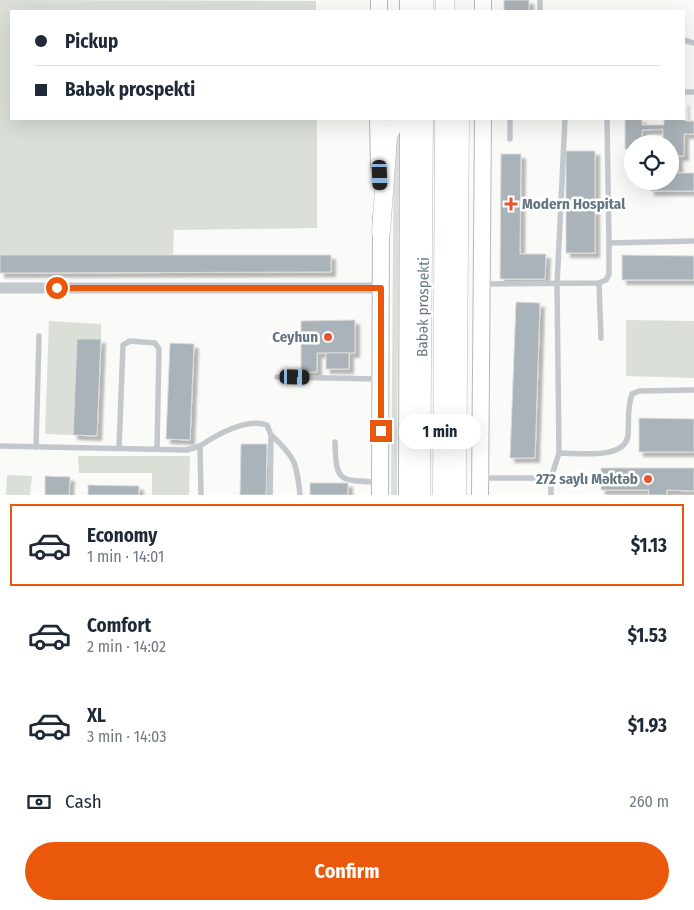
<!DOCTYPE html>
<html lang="en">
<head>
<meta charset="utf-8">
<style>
	:root { --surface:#fff; --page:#f2f2f3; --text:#1f2937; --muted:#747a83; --line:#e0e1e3; --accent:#ea580c }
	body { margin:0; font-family:"Fira Sans Condensed",sans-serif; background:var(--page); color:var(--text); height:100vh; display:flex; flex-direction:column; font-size:19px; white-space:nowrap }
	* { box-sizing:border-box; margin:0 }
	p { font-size:16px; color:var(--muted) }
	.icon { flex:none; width:28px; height:28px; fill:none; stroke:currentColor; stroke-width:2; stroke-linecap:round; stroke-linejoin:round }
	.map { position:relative; height:495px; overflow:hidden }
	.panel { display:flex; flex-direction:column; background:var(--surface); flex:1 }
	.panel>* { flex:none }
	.top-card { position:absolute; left:10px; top:10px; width:675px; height:110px; border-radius:0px; box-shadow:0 5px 20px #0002; display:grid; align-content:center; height:110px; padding:0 25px; background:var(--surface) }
	.fabs { position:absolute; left:624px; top:135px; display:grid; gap:10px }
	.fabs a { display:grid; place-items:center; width:55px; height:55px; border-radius:50%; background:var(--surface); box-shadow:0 5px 20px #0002; font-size:25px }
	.end { position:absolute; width:22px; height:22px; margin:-11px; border:6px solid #ea580c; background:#fff; box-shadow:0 0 0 2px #fff }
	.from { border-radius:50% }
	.bubble { position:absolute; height:35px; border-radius:18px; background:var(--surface); box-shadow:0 5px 20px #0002; font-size:16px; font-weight:700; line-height:35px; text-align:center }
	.car { position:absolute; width:15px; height:30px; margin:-15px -8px; border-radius:6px; box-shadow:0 0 4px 1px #0007; background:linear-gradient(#222 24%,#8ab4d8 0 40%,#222 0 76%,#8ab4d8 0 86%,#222 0) }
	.top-card b { display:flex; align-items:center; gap:18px; height:48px; font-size:19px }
	.top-card b+b { border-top:1px solid var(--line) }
	.top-card i { width:12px; height:12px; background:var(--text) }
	ul { padding:9px 0 0; list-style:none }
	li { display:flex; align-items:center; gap:15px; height:82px; margin:0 10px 8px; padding:0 15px; border:2px solid transparent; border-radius:0px }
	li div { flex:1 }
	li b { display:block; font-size:19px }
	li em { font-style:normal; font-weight:700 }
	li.active { border-color:var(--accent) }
	li>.icon { width:45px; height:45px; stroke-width:1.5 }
	.pay { display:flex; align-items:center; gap:12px; height:55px; padding:0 25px; font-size:19px }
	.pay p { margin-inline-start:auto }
	.primary-button { display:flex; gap:10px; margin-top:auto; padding:10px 25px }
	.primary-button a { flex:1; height:58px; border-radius:30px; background:var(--accent); color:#fff; font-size:20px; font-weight:700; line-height:58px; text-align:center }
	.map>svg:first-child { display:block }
</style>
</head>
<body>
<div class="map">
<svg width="694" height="495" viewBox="0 0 694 495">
	<defs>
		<filter id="shadow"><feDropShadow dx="4.5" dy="4.5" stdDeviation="1" flood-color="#0004"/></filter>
	</defs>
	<rect width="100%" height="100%" fill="#fafaf8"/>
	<g fill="#dadfd7">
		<path d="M0,0l316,1v10h-305v108h306v109l-143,2 -1,25h-173z"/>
		<path d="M399,131l-2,364h-6l3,-362z"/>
		<path d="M626,320l68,1v57l-68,-2z"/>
		<path d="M49,321l52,3v15h-24l-4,96 -28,-1z"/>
		<path d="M78,456h112l-1,39h-37v-22h-73z"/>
		<path d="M7,475l25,1 -2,19h-24z"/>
	</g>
	<g fill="#aab3b9" stroke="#dcdcda" filter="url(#shadow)">
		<rect x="504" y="0" width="25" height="11"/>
		<path d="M684,101l1,20h9v13h-10v22h-6v17h16v18h-44v-10h20v-37h-7v-15l-21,1v14h-10v5h-7v-30h17v6h22v-6h20z"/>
		<rect x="566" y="151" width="29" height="102"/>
		<path d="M501,154h20l-1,100h26l-1,25h-45z"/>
		<path d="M0,255h331v17l-331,1z"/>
		<path d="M622,255l72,1v24h-72z"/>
		<path d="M516,302l24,1 -5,155h-25z"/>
		<path d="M355,320v33h-38v19h-16v-51z"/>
		<path d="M77,339h24l-4,97 -24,-1z"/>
		<path d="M170,343l24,1 -4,96 -24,-1z"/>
		<rect x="326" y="353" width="23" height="16"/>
		<path d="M639,418l55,1v33h-55z"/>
		<path d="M241,444h26l-1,51h-26z"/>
		<path d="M601,468h93v23l-27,-1v5h-18v-5h-48z"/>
		<path d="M45,476l25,1 -1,18h-24z"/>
		<rect x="310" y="483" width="38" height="12"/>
		<path d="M88,485l51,1v9h-51z"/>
	</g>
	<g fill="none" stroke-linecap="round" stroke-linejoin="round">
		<defs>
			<g id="secondary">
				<path d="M408,0v11"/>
				<path d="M379,11v-11"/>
				<path d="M483,11v-11"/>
				<path d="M378,119l1,45"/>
				<path d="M380,495l1,-277"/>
				<path d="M407,495l1,-376"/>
				<path d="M480,495l3,-376"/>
			</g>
			<g id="primary">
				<path d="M424,11v-11"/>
				<path d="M445,11v-11"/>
				<path d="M381,232l7,-95 3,-8 9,-10"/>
				<path d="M421,495l3,-376"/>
				<path d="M442,495l2,-376"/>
				<path d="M457,495l3,-376"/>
			</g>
		</defs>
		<use href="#secondary" stroke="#b3babf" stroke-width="18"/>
		<use href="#primary" stroke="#b5babe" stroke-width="19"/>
		<g stroke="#c3c8cc" stroke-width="5.5">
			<path d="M540,11v-11"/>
			<path d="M684,40l10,3"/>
			<path d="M684,92h10"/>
			<path d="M510,119v20"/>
			<path d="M607,119l2,124"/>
			<path d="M599,283l2,55"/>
			<path d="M483,284l116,-1 7,-3 3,-6v-31l85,-2"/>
			<path d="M277,377l101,2"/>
			<path d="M271,435c24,22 26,28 29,60"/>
			<path d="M335,442c1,41 4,38 43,40"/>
			<path d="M0,446l187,4 13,-4 1,49"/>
			<path d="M200,446c16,-11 46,-28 67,-21l4,10 -1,60"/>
			<path d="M36,447l3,-111"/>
			<path d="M119,448l4,-103 7,-4 25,2 4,6 -2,100"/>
			<path d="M559,453c19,0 65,7 69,-17 1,-15 -1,-29 4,-42l7,-3 55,-1"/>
			<path d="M483,478h68"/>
			<path d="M551,495v-17l8,-25 -2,-168 8,-166"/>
		</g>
		<path stroke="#c3c8cc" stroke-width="11" d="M0,288h381"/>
		<use href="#secondary" stroke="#fff" stroke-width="16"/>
		<use href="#primary" stroke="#fff" stroke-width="18"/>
	</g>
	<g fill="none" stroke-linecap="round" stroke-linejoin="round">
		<path stroke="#ea580c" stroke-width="6" d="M57,288h324v143"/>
	</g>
	<g fill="#e4572e" stroke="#fff" stroke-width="2">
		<path d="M508.5 196.5h5v5h5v5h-5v5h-5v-5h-5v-5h5z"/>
		<circle cx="328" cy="337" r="5"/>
		<circle cx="648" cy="479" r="5"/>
	</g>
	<g text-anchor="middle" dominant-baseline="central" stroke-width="5" stroke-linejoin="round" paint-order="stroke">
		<g font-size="15" font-weight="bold" fill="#657683" stroke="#fff" text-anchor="end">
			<text x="522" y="204" text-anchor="start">Modern Hospital</text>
			<text x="318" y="337">Ceyhun</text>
			<text x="638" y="479">272 saylı Məktəb</text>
		</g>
		<g font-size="15" fill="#657683" stroke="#fff">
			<text transform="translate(423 307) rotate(-89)">Babək prospekti</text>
		</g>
	</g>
</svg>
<div class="fabs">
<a><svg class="icon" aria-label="locate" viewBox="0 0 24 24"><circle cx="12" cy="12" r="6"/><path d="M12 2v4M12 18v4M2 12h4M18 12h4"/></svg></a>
</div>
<i class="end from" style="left:57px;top:288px"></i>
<i class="end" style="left:381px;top:431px"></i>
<div class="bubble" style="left:399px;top:414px;width:82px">1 min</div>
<i class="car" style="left:380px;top:175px;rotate:178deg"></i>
<i class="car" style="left:295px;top:377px;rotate:91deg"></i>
<div class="top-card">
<b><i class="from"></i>Pickup</b>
<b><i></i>Babək prospekti</b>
</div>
</div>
<section class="panel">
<ul>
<li class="active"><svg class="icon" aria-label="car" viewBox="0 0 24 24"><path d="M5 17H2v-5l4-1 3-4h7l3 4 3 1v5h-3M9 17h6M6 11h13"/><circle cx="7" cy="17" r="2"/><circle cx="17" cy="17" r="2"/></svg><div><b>Economy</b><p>1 min · 14:01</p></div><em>$1.13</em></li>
<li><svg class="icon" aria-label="car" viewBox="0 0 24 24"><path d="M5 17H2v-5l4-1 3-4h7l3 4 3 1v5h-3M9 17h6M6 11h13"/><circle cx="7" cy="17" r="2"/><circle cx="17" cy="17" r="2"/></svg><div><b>Comfort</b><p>2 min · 14:02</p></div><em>$1.53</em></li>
<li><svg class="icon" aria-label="car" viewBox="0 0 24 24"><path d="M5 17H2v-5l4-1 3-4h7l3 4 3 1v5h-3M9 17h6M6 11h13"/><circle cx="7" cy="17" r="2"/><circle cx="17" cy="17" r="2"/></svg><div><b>XL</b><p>3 min · 14:03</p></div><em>$1.93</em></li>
</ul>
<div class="pay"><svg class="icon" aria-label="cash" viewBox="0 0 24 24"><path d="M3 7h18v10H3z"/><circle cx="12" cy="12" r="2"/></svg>Cash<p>260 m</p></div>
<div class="primary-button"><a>Confirm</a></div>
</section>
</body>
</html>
